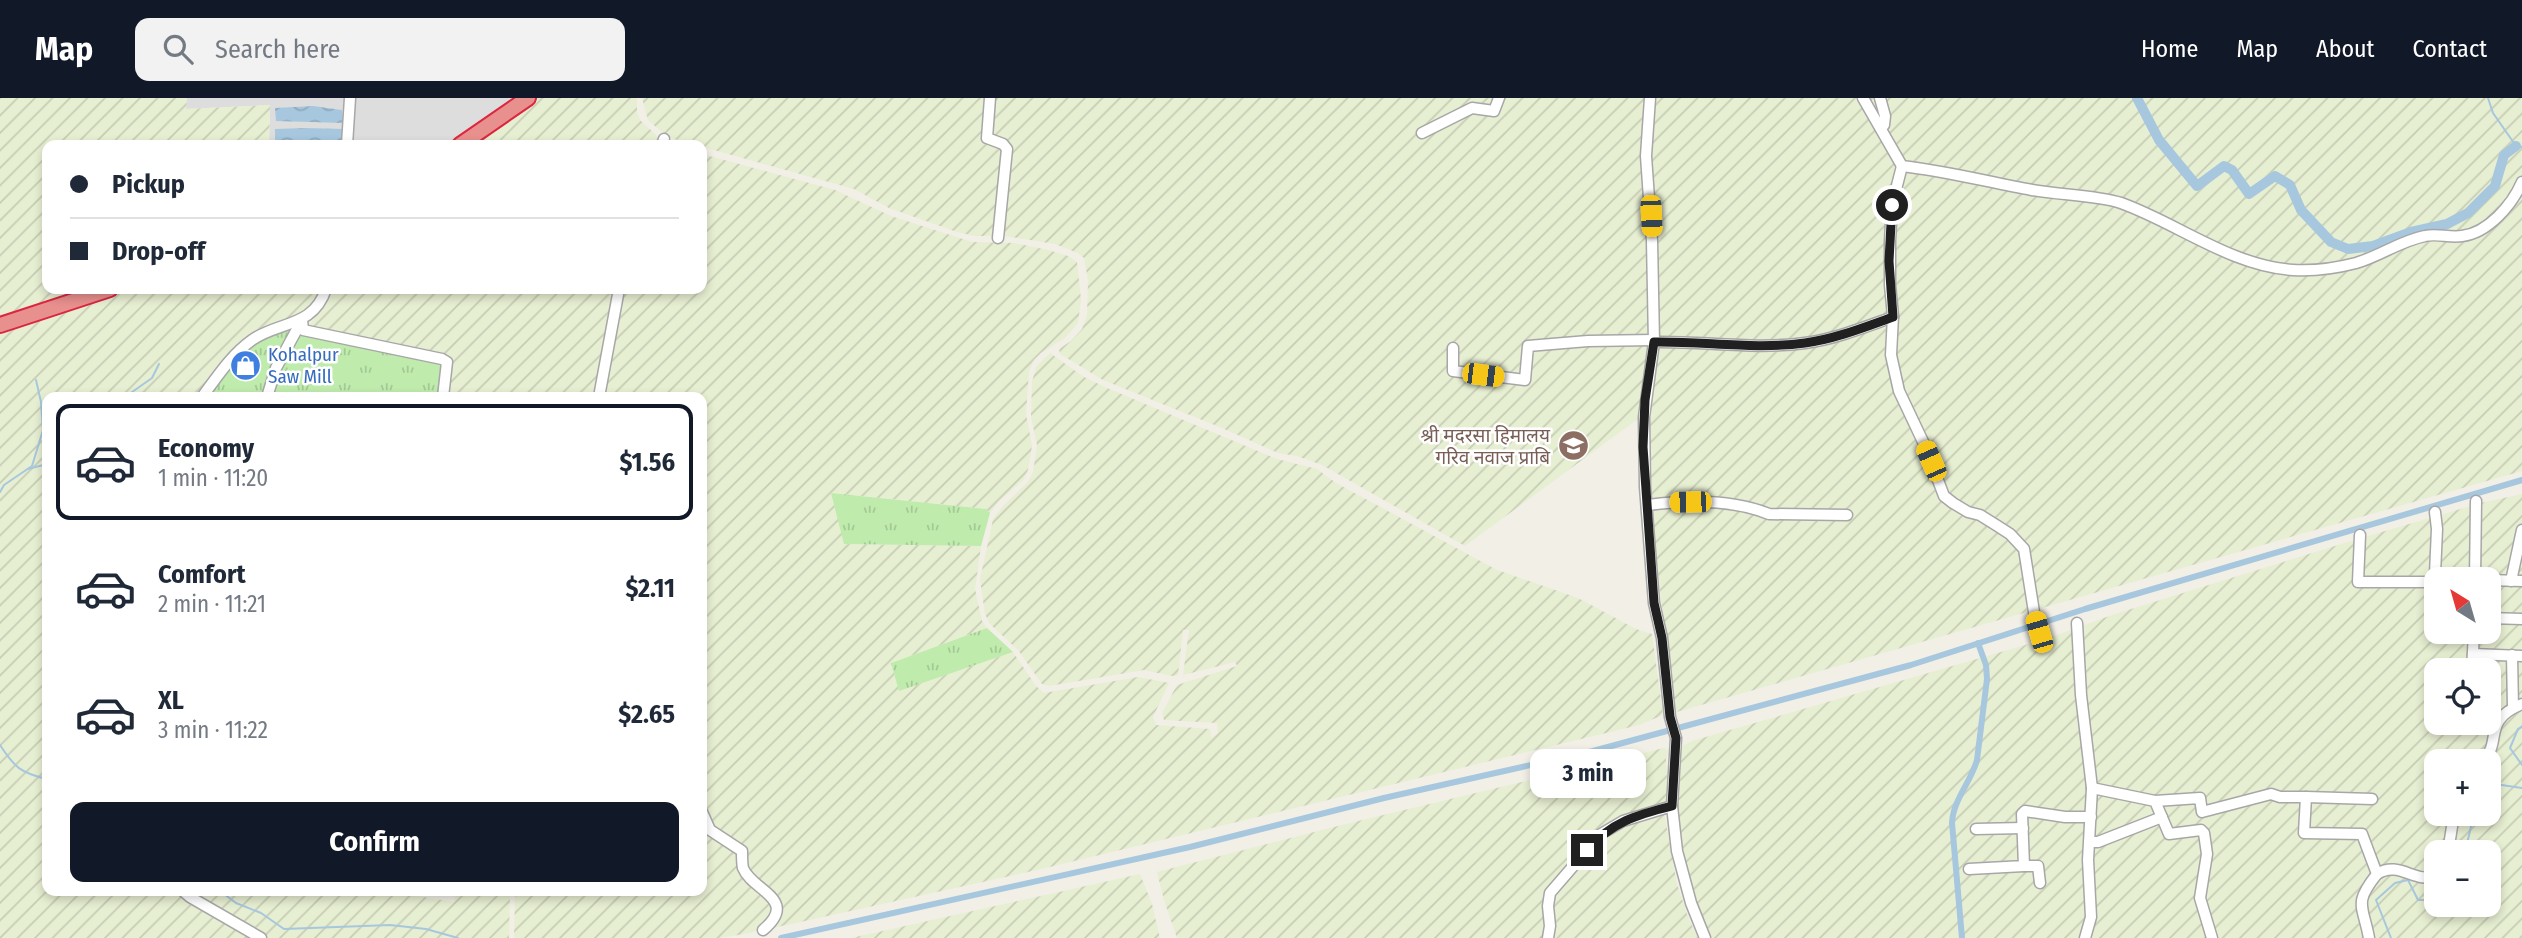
<!DOCTYPE html>
<html lang="en">
<head>
<meta charset="utf-8">
<style>
	:root { --surface:#fff; --page:#f2f2f3; --text:#1f2937; --muted:#747a83; --line:#e0e1e3; --accent:#111827 }
	body { margin:0; font-family:"Fira Sans Condensed","Noto Sans Devanagari",sans-serif; background:var(--page); color:var(--text); height:100vh; display:flex; flex-direction:column; font-size:26px; white-space:nowrap }
	* { box-sizing:border-box; margin:0 }
	p { font-size:23px; color:var(--muted) }
	.icon { flex:none; width:38px; height:38px; fill:none; stroke:currentColor; stroke-width:2; stroke-linecap:round; stroke-linejoin:round }
	.map { position:relative; flex:1; overflow:hidden }
	.side { position:absolute; left:42px; top:294px; width:665px; height:504px; display:flex; flex-direction:column; background:var(--surface); border-radius:14px; box-shadow:0 4px 10px #0003 }
	.side>* { flex:none }
	.banner { position:absolute; left:42px; top:42px; width:665px; height:154px; border-radius:14px; box-shadow:0 4px 10px #0003; display:grid; align-content:center; height:154px; padding:0 28px; background:var(--surface) }
	.needle { width:46px; rotate:323deg }
	.controls { position:absolute; left:2424px; top:469px; display:grid; gap:14px }
	.controls a { display:grid; place-items:center; width:77px; height:77px; border-radius:14px; background:var(--surface); box-shadow:0 4px 10px #0003; font-size:35px }
	.end { position:absolute; width:32px; height:32px; margin:-16px; border:9px solid #202020; background:#fff; box-shadow:0 0 0 4px #fff }
	.from { border-radius:50% }
	.bubble { position:absolute; height:49px; border-radius:14px; background:var(--surface); box-shadow:0 4px 10px #0003; font-size:23px; font-weight:700; line-height:49px; text-align:center }
	.car { position:absolute; width:21px; height:42px; margin:-21px -10px; border-radius:9px; box-shadow:0 0 5px 2px #0007; background:linear-gradient(#f5c518 24%,#345 0 40%,#f5c518 0 76%,#345 0 86%,#f5c518 0) }
	.banner b { display:flex; align-items:center; gap:24px; height:66px; font-size:26px }
	.banner b+b { border-top:2px solid var(--line) }
	.banner i { width:18px; height:18px; background:var(--text) }
	ul { padding:12px 0 0; list-style:none }
	li { display:flex; align-items:center; gap:21px; height:116px; margin:0 14px 10px; padding:0 14px; border:4px solid transparent; border-radius:14px }
	li div { flex:1 }
	li b { display:block; font-size:26px }
	li em { font-style:normal; font-weight:700 }
	li.on { border-color:var(--accent) }
	li>.icon { width:63px; height:63px; stroke-width:1.5 }
	.action { display:flex; gap:14px; margin-top:auto; padding:14px 28px }
	.action a { flex:1; height:80px; border-radius:14px; background:var(--accent); color:#fff; font-size:28px; font-weight:700; line-height:80px; text-align:center }
	header { display:flex; align-items:center; gap:42px; box-sizing:border-box; height:98px; padding:0 35px; background:var(--accent); color:#fff }
	header strong { font-size:33px }
	nav { display:flex; gap:38px; margin-inline-start:auto; font-size:24px }
	.search { width:490px; height:63px; background:var(--page); display:flex; align-items:center; gap:18px; box-sizing:border-box; padding:0 24px; border-radius:14px; color:var(--muted); font-size:26px }
	.map>svg:first-child { display:block }
</style>
</head>
<body>
<header>
<strong>Map</strong>
<div class="search"><svg class="icon" aria-label="search" viewBox="0 0 24 24"><circle cx="10" cy="10" r="6"/><path d="M15 15l6 6"/></svg>Search here</div>
<nav><a>Home</a><a>Map</a><a>About</a><a>Contact</a></nav>
</header>
<div class="map">
<svg width="2522" height="840" viewBox="0 0 2522 840">
	<defs>
		<pattern id="farmland-furrows" width="10" height="10" patternUnits="userSpaceOnUse" patternTransform="scale(1.75)"><rect width="10" height="10" fill="#e7efd2"/><path d="M-1 1l2-2M0 10L10 0M9 11l2-2" fill="none" stroke="#c6cdb4"/></pattern>
		<pattern id="grass-tufts" width="24" height="20" patternUnits="userSpaceOnUse" patternTransform="scale(1.75)"><rect width="24" height="20" fill="#bfebad"/><path d="M3 7l-1-3M5 7V3M7 7l1-3M15 17l-1-3M17 17v-4M19 17l1-3" fill="none" stroke="#a4c995"/></pattern>
		<pattern id="water-waves" width="16" height="10" patternUnits="userSpaceOnUse" patternTransform="scale(1.75)"><rect width="16" height="10" fill="#a7c7de"/><path d="M0 5q4-4 8 0t8 0" fill="none" stroke="#8fabbe"/></pattern>
	</defs>
	<rect width="100%" height="100%" fill="#f1efe6"/>
	<path fill="#dedddd" d="M187,0h331l-68,47h-181l1,-40 -85,4z"/>
	<g fill="url(#farmland-furrows)" fill-rule="evenodd">
		<path d="M0,0h187l-1,11 84,-4 -1,40h-222v144h50l-97,31z"/>
		<path d="M534,0h103v14l3,8 16,15 3,5v5h-192z"/>
		<path d="M642,0h345l-1,45 16,4 2,5 -8,84h-21l-18,-4 -68,-24 -35,-19 -180,-50 -9,-4 -17,-15z"/>
		<path d="M992,0h1530v373l-849,242 -24,-228 -3,-72 -181,133 -143,-81 -25,-9 -19,-3 -56,-25 -119,-48 -43,-26 -1,-5 12,-8 11,-12 5,-14 1,-35 -4,-22 -6,-5 -23,-9 -50,-8 -3,-3 9,-87 -23,-13z"/>
		<path d="M702,56l133,36 56,26 81,26 43,1 33,7 20,6 9,6 4,38 -3,23 -13,15 -24,15 -7,7 -5,11 -3,43 6,32 -4,24 -5,10 -24,21 -9,12 -4,-4 -155,-16 14,51 136,2 -6,43 7,32 5,7 -96,35 8,27 114,-38 23,34 8,7 94,-16 31,6 -16,34 3,8 54,4 1,9 7,-5 -1,-10 -53,-3 -2,-7 15,-28 60,-19 -2,-4 -52,13 6,-45h-6l-5,45 -6,1 -28,-6 -95,16 -7,-2 -24,-34 -28,-26 -5,-10 -5,-35 11,-50 2,-10 9,-12 26,-25 5,-10 4,-27 -6,-28 1,-35 4,-15 14,-14 34,24 23,11 170,71 40,10 19,14 161,87 81,28 58,31 16,5 11,81 -24,10 -602,145 -269,59 10,-11 -18,-36 -14,-15 -2,-15 -37,-29 -5,-19v-407h-100l19,-108h81z"/>
		<path d="M125,191h195l-15,23 -9,6 -28,8 -17,8 -37,37 -16,26h-151v494h130l76,47h-253v-607z"/>
		<path d="M332,191h284l-20,108h-153l-135,-69z"/>
		<path d="M2522,396v444h-813l-15,-38 -18,-82 4,-71 12,-6 351,-101 72,-26 236,-73 130,-38zM2436,481h52v53h-52zM2436,572h52v53h-52zM2436,663h52v53h-52zM2436,754h52v53h-52z"/>
		<path d="M1664,650l4,2 -2,9 3,35 -3,9 -48,18 -69,69 -3,48h-369l-13,-38 -7,-28 197,-50z"/>
		<path d="M1664,714l13,72 11,33 10,21h-147l1,-41 54,-62 14,-9z"/>
		<path d="M702,725l12,16 25,14 2,16 25,26 7,15 -11,18 -12,5 -30,5h-206l1,-47h187z"/>
		<path d="M1140,776l12,30 8,34h-309z"/>
		<path d="M188,793h199l67,11 2,-11h54l-1,47h-242z"/>
	</g>
	<g fill="url(#grass-tufts)">
		<path d="M291,231l151,33 2,5 -5,30h-232l41,-49 13,-8z"/>
		<path d="M831,395l155,16 4,4 -9,33 -137,-2z"/>
		<path d="M987,530l26,24 -114,39 -8,-28z"/>
	</g>
	<g fill="url(#water-waves)">
		<path d="M313,8l29,4 1,13 -67,-2 -1,-13z"/>
		<path d="M305,30l39,1 1,13 -70,-1v-12z"/>
	</g>
	<g fill="none" stroke-linecap="round" stroke-linejoin="round">
		<g stroke="#a7c7de" stroke-width="2">
			<path d="M2488,0l5,15 23,33 6,1"/>
			<path d="M125,299l27,-19 7,-14"/>
			<path d="M28,371l19,-5"/>
			<path d="M0,394l4,-7 28,-19 11,-36 -2,-28 -5,-22"/>
			<path d="M2522,629l-4,2 -8,19 12,17"/>
			<path d="M0,647c15,23 21,28 47,34"/>
			<path d="M2488,685l34,5"/>
			<path d="M2465,754l9,-38"/>
			<path d="M220,793l16,12 25,10 23,16 106,-4 36,4 32,9"/>
			<path d="M2391,840l-15,-38 19,-17 13,-3 10,20h12l6,-3"/>
		</g>
		<g stroke="#a7c7de" stroke-width="6">
			<path d="M781,840l409,-91 194,-49 209,-47 318,-86 174,-56 437,-129"/>
			<path d="M1962,840l-10,-115c1,-23 19,-41 25,-63l10,-81 -1,-14 -8,-22"/>
		</g>
		<path stroke="#a7c7de" stroke-width="10" d="M2137,0l22,42 38,46 27,-20 8,4 17,24 26,-18 15,9 11,25 30,32 17,7 25,-3 38,-14 36,-8 21,-11 27,-27 9,-31 12,-9"/>
		<defs>
			<g id="minor">
				<path d="M990,0l-3,40 16,6 4,5 -9,89"/>
				<path d="M1650,0l-4,58 6,85 2,101 -10,75 1,70 9,116 8,35 8,79 6,21 -4,68 5,45 14,52 14,35"/>
				<path d="M1863,0l39,68c44,5 86,16 130,24 27,5 65,5 89,13 56,20 110,63 172,67 20,1 44,-2 63,-7 24,-7 44,-22 69,-27 12,-3 24,2 37,0 26,-3 50,-31 60,-54"/>
				<path d="M1880,0l5,18 -1,9 -3,3"/>
				<path d="M1422,35l50,-25 22,3 5,-13"/>
				<path d="M347,47l3,-47"/>
				<path d="M662,47l2,-6"/>
				<path d="M1902,68l-10,39 -2,36v44l3,31 -2,39 8,36 26,55 19,50 9,7 15,9 12,3 16,10 14,9 14,15 10,63 6,24"/>
				<path d="M302,222l1,10 139,29 5,3 -4,35"/>
				<path d="M1654,244c51,-1 101,8 151,1 30,-4 60,-16 88,-26"/>
				<path d="M1453,250v23l72,9 3,-34 60,-5 66,-1"/>
				<path d="M202,299c15,-20 29,-42 50,-57 27,-19 61,-12 74,-51"/>
				<path d="M267,299l9,-29 26,-48"/>
				<path d="M599,299l20,-108"/>
				<path d="M1648,407c39,-5 84,-6 121,9l78,1"/>
				<path d="M2360,437l-2,47h78"/>
				<path d="M2475,481l1,-78"/>
				<path d="M2488,482l34,1"/>
				<path d="M2511,483l11,-51"/>
				<path d="M2488,520l34,1"/>
				<path d="M2433,521l4,-90 -2,-17"/>
				<path d="M2077,525l4,72 11,93 -4,72 3,57 -6,21"/>
				<path d="M2473,556l49,2"/>
				<path d="M2512,557l1,53"/>
				<path d="M2472,572l2,-38"/>
				<path d="M2483,663c20,-20 -2,-40 39,-57"/>
				<path d="M2092,690l63,13 14,33 32,-4 3,3 3,21 -7,44 12,40"/>
				<path d="M2306,699l66,2"/>
				<path d="M2155,703l45,-3 2,14 69,-18 9,3h26l-2,36 58,1 15,40c-24,30 -14,31 -8,64"/>
				<path d="M702,714l8,18 32,21c0,5 0,13 1,17 9,23 57,31 20,62"/>
				<path d="M1976,731l47,-1"/>
				<path d="M2090,744h8l64,-25"/>
				<path d="M2448,754l6,-38"/>
				<path d="M2024,768h14l2,17"/>
				<path d="M1969,771l55,-3 -2,-52 3,-3 40,6h26"/>
				<path d="M2377,776c22,-14 38,10 59,2"/>
				<path d="M183,793l7,6 71,41"/>
				<path d="M1548,840l2,-12 -2,-20 2,-13 51,-59 22,-13 49,-15"/>
			</g>
			<g id="highway">
				<path d="M460,47l68,-47"/>
				<path d="M0,227l110,-36"/>
			</g>
		</defs>
		<use href="#minor" stroke="#a7a7a7" stroke-width="13"/>
		<use href="#highway" stroke="#dc2640" stroke-width="18"/>
		<use href="#minor" stroke="#fff" stroke-width="10"/>
		<use href="#highway" stroke="#e8908e" stroke-width="14"/>
	</g>
	<g fill="none" stroke-linecap="round" stroke-linejoin="round">
		<path stroke="#202020" stroke-width="9" d="M1587,752c25,-28 49,-35 85,-44l4,-68 -6,-21 -8,-79 -8,-35 -11,-156 2,-47 9,-58c50,-1 101,8 151,1 30,-4 60,-16 88,-26l-4,-56 3,-56"/>
	</g>
	<defs>
		<symbol id="shop-disc" viewBox="-11 -11 22 22"><circle r="9.5" fill="#3f7fe0" stroke="#fff"/><path d="M-5-2.5h2.3a2.7 3.5 0 0 1 5.4 0H5L5.5 6h-11ZM-1.5-2.5h3a1.5 2.3 0 0 0-3 0Z" fill="#fff"/></symbol>
		<symbol id="school-disc" viewBox="-11 -11 22 22"><circle r="9.5" fill="#8d6e63" stroke="#fff"/><path d="M0-5L7-2L0 1L-7-2ZM-4 1L0 2.5L4 1V4Q0 6-4 4Z" fill="#fff"/></symbol>
	</defs>
	<g fill-rule="evenodd">
		<use href="#shop-disc" x="228" y="250" width="35" height="35"/>
		<use href="#school-disc" x="1556" y="330" width="35" height="35"/>
	</g>
	<g text-anchor="middle" dominant-baseline="central" stroke-width="5" stroke-linejoin="round" paint-order="stroke">
		<g font-size="19" fill="#366cbe" stroke="#fff" text-anchor="start">
			<text x="268" y="256">Kohalpur<tspan x="268" dy="22">Saw Mill</tspan></text>
		</g>
		<g font-size="19" fill="#785e54" stroke="#fff" text-anchor="end">
			<text x="1550" y="337">श्री मदरसा हिमालय<tspan x="1550" dy="22">गरिव नवाज प्राबि</tspan></text>
		</g>
	</g>
</svg>
<div class="controls">
<a><svg class="needle" viewBox="-14 -14 28 28"><path d="M0-13l5 13h-10z" fill="#e53935"/><path d="M0 13l5-13h-10z" fill="#747a83"/></svg></a>
<a><svg class="icon" aria-label="locate" viewBox="0 0 24 24"><circle cx="12" cy="12" r="6"/><path d="M12 2v4M12 18v4M2 12h4M18 12h4"/></svg></a>
<a>+</a>
<a>−</a>
</div>
<i class="end from" style="left:1892px;top:107px"></i>
<i class="end" style="left:1587px;top:752px"></i>
<div class="bubble" style="left:1530px;top:651px;width:116px">3 min</div>
<i class="car" style="left:1651px;top:118px;rotate:177deg"></i>
<i class="car" style="left:1483px;top:277px;rotate:97deg"></i>
<i class="car" style="left:1931px;top:363px;rotate:336deg"></i>
<i class="car" style="left:1690px;top:404px;rotate:269deg"></i>
<i class="car" style="left:2039px;top:534px;rotate:344deg"></i>
<div class="banner">
<b><i class="from"></i>Pickup</b>
<b><i></i>Drop-off</b>
</div>
<section class="side">
<ul>
<li class="on"><svg class="icon" aria-label="car" viewBox="0 0 24 24"><path d="M5 17H2v-5l4-1 3-4h7l3 4 3 1v5h-3M9 17h6M6 11h13"/><circle cx="7" cy="17" r="2"/><circle cx="17" cy="17" r="2"/></svg><div><b>Economy</b><p>1 min · 11:20</p></div><em>$1.56</em></li>
<li><svg class="icon" aria-label="car" viewBox="0 0 24 24"><path d="M5 17H2v-5l4-1 3-4h7l3 4 3 1v5h-3M9 17h6M6 11h13"/><circle cx="7" cy="17" r="2"/><circle cx="17" cy="17" r="2"/></svg><div><b>Comfort</b><p>2 min · 11:21</p></div><em>$2.11</em></li>
<li><svg class="icon" aria-label="car" viewBox="0 0 24 24"><path d="M5 17H2v-5l4-1 3-4h7l3 4 3 1v5h-3M9 17h6M6 11h13"/><circle cx="7" cy="17" r="2"/><circle cx="17" cy="17" r="2"/></svg><div><b>XL</b><p>3 min · 11:22</p></div><em>$2.65</em></li>
</ul>
<div class="action"><a>Confirm</a></div>
</section>
</div>
</body>
</html>
